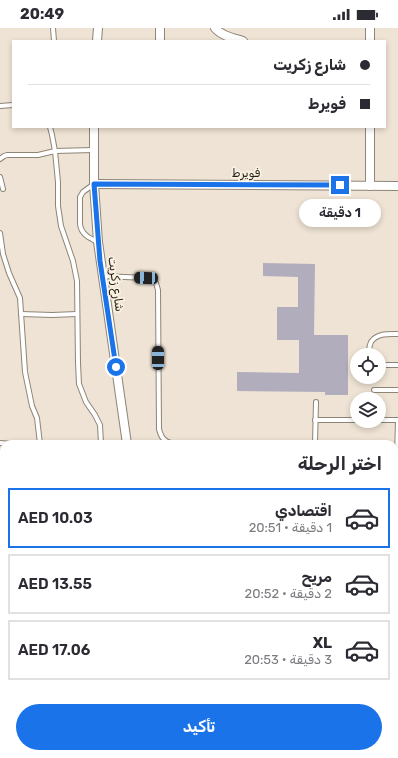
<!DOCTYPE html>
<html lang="ar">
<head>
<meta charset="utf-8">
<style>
	:root { --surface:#fff; --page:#f7f7f7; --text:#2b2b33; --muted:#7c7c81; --line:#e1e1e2; --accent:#1a73e8 }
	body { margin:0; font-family:Rubik,Cairo,sans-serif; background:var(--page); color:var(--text); direction:rtl; height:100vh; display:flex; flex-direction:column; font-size:15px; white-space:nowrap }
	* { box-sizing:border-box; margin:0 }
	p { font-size:13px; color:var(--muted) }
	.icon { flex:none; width:22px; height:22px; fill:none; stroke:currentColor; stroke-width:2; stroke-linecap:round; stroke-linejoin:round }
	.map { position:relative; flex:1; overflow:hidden; direction:ltr }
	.side { position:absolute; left:0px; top:412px; width:398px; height:318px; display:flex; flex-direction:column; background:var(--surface); border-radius:12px 12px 0 0; box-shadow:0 2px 6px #0003; direction:rtl }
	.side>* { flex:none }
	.guide { position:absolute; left:12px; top:12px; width:374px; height:88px; border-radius:0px; box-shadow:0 2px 6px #0003; direction:rtl; display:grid; align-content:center; height:88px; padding:0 16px; background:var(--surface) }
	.tools { position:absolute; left:350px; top:320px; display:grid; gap:8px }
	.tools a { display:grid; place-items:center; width:36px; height:36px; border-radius:50%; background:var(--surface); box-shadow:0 2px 6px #0003; font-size:20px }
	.end { position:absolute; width:18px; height:18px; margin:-9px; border:5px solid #1a73e8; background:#fff; box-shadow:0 0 0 2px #fff }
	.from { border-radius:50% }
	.bubble { position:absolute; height:28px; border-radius:14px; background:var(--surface); box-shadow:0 2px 6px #0003; font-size:13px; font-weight:600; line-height:28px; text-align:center; direction:rtl }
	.car { position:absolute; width:12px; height:24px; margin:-12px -6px; border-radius:5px; box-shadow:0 0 3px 1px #0007; background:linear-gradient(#222 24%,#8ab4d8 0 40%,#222 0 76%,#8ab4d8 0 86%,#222 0) }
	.guide b { display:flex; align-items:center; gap:14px; height:38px; font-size:15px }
	.guide b+b { border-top:1px solid var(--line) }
	.guide i { width:10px; height:10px; background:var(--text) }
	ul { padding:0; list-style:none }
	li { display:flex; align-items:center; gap:12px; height:60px; margin:0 8px 6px; padding:0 8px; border:2px solid var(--line); border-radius:0px }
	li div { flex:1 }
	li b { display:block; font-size:15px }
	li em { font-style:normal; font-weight:600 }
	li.current { border-color:var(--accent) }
	li>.icon { width:36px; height:36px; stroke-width:1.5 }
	h2 { padding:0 16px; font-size:18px; line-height:48px }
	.action { display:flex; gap:8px; margin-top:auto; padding:8px 16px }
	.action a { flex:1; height:46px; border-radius:24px; background:var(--accent); color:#fff; font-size:16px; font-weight:600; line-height:46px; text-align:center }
	.status { display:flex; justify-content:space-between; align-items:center; height:28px; padding:0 20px; background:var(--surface); direction:ltr }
	.status svg { height:11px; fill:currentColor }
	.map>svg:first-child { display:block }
</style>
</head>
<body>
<div class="status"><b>20:49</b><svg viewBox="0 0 49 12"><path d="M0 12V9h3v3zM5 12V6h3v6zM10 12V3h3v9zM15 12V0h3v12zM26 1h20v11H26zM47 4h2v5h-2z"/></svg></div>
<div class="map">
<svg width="398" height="730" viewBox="0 0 398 730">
	<rect width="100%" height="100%" fill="#eee3d4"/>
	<path fill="#b2adbc" d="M263,235l52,1 -1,71h34v60h-23v-3l-88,-1v-19l62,1v-33h-22v-33h21v-30l-35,-1z"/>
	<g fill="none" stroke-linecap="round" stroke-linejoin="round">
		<defs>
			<g id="service">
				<path d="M53,0l1,13"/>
				<path d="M0,78l13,-1"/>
				<path d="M50,99l2,8 3,16 3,31v24l3,20 12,35 4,20 1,82 1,21 7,18 9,13 5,10 1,19"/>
				<path d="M0,131l4,-3 3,-1h31l17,-4 38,-1"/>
				<path d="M0,149l3,12"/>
				<path d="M94,156l-11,8 -3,5v27c1,10 9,14 18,18"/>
				<path d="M0,205l3,21 6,19 11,25 5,74 7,34 5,12 3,26"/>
				<path d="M103,248l43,2 4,1 6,4 2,7 1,139c3,14 11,15 23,15"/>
				<path d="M21,286l31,1 25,-1"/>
				<path d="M370,327c-1,-4 -1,-9 1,-13 6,-9 17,-8 27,-8"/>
				<path d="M379,336l4,1h15"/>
				<path d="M374,362h24"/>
				<path d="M315,392h42"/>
				<path d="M379,392h19"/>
				<path d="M0,415l13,1"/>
				<path d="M315,416l1,-42"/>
				<path d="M397,430l1,-38"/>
				<path d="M0,499l4,-1"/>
				<path d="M0,602l4,-4"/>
				<path d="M0,686h4"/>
				<path d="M37,730l16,-4"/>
			</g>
			<g id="minor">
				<path d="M160,0v13"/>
				<path d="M215,0c7,8 18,10 28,13"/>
				<path d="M97,13l1,-13"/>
				<path d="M370,13v-13"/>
				<path d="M94,99v57l4,58 29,202"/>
				<path d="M370,99v59"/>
				<path d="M94,156l304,2"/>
				<path d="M394,430h4"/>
				<path d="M394,649h4"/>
				<path d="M169,726l1,4"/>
				<path d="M323,730v-4"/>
			</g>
		</defs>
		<use href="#service" stroke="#8e8577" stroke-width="6"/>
		<use href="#minor" stroke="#8e8577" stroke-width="10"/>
		<use href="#service" stroke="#fff" stroke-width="4"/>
		<use href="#minor" stroke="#fff" stroke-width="8"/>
	</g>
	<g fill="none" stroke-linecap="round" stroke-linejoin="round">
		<path stroke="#1a73e8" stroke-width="5" d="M116,339l-16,-106 -6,-77 246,1"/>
	</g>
	<g text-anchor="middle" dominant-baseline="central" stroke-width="3.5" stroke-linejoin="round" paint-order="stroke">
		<g font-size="12" fill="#231f1a" stroke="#fbf1e1">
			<text x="246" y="145">فويرط</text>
			<text transform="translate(116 256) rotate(82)">شارع زكريت</text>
		</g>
	</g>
</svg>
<div class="tools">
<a><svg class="icon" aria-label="locate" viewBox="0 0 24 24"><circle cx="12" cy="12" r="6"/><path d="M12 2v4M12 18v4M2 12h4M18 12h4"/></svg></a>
<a><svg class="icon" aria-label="layers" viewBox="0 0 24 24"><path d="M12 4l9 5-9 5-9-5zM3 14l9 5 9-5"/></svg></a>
</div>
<i class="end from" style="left:116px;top:339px"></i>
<i class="end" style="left:340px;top:157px"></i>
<div class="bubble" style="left:299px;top:171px;width:82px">1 دقيقة</div>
<i class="car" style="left:146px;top:250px;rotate:272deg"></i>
<i class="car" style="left:158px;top:330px;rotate:0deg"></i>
<div class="guide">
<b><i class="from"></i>شارع زكريت</b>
<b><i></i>فويرط</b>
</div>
<section class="side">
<h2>اختر الرحلة</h2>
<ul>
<li class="current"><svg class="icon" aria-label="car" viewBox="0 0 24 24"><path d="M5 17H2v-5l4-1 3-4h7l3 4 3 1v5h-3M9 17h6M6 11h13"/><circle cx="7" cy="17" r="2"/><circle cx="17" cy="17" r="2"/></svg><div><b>اقتصادي</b><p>1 دقيقة · 20:51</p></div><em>AED 10.03</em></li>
<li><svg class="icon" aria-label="car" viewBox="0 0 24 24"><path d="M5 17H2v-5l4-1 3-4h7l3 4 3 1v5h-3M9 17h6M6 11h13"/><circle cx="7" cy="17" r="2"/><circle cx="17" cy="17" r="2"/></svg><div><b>مريح</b><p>2 دقيقة · 20:52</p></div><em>AED 13.55</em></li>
<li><svg class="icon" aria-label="car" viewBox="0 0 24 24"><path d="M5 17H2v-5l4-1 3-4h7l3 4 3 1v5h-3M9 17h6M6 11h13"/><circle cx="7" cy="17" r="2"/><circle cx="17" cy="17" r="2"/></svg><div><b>XL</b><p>3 دقيقة · 20:53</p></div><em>AED 17.06</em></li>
</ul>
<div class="action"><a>تأكيد</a></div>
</section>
</div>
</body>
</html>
